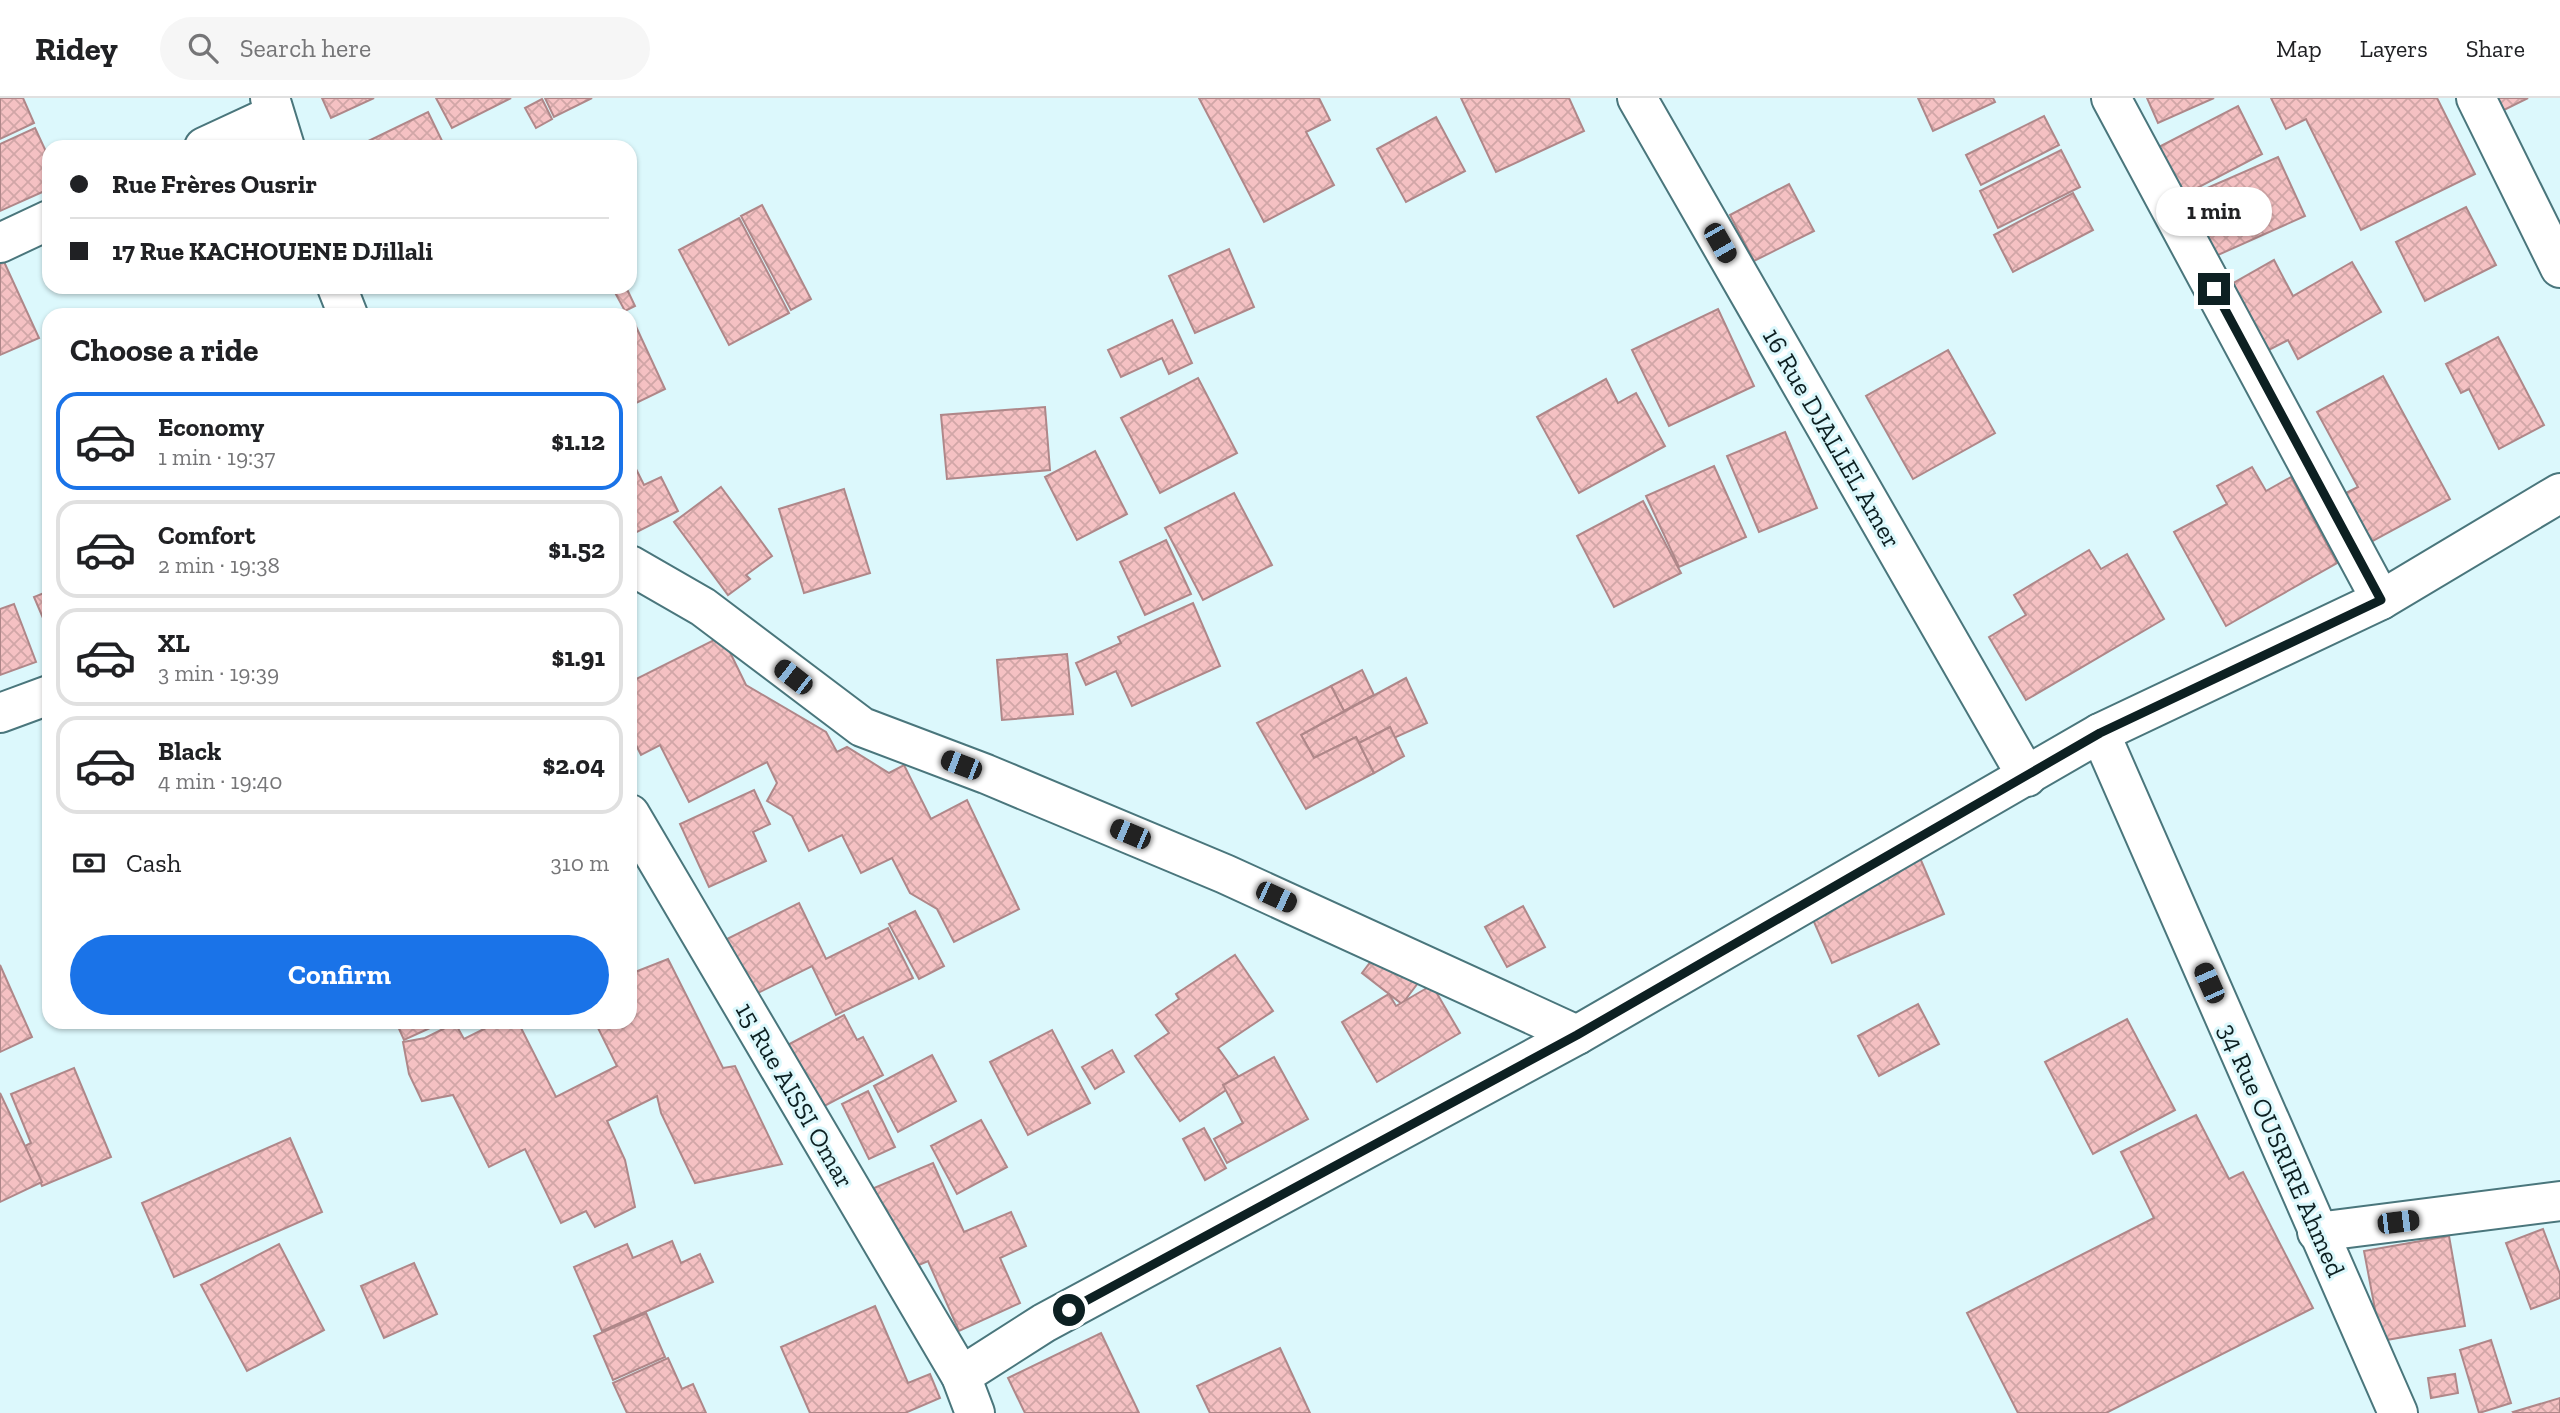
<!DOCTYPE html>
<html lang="en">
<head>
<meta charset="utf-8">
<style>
	:root { --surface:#fff; --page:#f6f6f6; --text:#202124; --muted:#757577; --line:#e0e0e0; --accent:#1a73e8 }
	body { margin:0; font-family:"Zilla Slab",serif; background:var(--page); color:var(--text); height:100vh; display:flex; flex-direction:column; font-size:26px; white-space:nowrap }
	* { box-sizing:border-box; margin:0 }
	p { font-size:23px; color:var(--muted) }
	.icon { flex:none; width:38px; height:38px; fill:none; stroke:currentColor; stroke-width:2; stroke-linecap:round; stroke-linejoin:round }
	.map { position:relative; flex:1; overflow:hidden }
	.panel { position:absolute; left:42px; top:210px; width:595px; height:721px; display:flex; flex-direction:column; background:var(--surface); border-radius:21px; box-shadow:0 2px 5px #0004 }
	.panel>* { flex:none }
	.banner { position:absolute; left:42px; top:42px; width:595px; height:154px; border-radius:21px; box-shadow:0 2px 5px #0004; display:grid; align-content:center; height:154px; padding:0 28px; background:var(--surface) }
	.end { position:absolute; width:32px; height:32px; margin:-16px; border:9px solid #0d2022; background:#fff; box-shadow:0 0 0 4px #fff }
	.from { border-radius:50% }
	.bubble { position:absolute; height:49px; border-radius:24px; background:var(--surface); box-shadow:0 2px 5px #0004; font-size:23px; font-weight:700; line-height:49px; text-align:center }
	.car { position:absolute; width:21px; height:42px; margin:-21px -10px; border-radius:9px; box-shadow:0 0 5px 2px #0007; background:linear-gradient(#222 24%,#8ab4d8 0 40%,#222 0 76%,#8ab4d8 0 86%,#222 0) }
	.banner b { display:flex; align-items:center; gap:24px; height:66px; font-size:26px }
	.banner b+b { border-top:2px solid var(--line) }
	.banner i { width:18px; height:18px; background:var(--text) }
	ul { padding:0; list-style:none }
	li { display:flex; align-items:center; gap:21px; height:98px; margin:0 14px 10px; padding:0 14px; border:4px solid var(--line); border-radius:21px }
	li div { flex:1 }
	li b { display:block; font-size:26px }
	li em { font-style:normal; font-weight:700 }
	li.on { border-color:var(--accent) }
	li>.icon { width:63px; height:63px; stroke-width:1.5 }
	h2 { padding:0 28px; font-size:32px; line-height:84px }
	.pay { display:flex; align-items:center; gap:18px; height:77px; padding:0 28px; font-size:26px }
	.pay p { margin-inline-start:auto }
	.cta { display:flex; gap:14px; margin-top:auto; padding:14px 28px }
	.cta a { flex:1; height:80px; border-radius:42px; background:var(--accent); color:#fff; font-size:28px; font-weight:700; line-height:80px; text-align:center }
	header { display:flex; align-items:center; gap:42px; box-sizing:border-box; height:98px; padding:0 35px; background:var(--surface); border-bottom:2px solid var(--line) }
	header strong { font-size:33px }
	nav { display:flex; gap:38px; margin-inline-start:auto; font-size:24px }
	.search { width:490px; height:63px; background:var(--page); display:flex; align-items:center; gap:18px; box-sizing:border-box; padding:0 24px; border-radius:38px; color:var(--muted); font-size:26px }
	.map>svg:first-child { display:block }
</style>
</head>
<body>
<header>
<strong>Ridey</strong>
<div class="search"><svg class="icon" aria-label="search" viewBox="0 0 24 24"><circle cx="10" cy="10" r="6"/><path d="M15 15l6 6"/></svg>Search here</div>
<nav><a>Map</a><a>Layers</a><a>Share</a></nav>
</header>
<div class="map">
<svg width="2560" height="1315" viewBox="0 0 2560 1315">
	<defs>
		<pattern id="building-cross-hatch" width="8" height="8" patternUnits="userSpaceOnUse" patternTransform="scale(1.75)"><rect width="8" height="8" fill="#f5c1c3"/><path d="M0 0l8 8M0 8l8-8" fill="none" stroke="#d1a6a7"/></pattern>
	</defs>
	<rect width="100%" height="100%" fill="#dcf8fc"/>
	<g fill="url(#building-cross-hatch)" stroke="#af8789" stroke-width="2">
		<path d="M0,0h23l11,25 -34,16z"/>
		<path d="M322,0h52l-43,20z"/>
		<path d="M436,0h75l-59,30z"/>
		<path d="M545,0h47l-38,19z"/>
		<path d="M1199,0h120l11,22 -24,12 28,53 -70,37z"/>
		<path d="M1461,0h108l15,33 -88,41z"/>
		<path d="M1918,0h75l2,4 -62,29z"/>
		<path d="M2147,0h67l-56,25z"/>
		<path d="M2271,0h166l38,76 -114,56 -55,-111 -20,10z"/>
		<path d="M2488,0h40l-32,16z"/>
		<path d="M542,1l10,20 -16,9 -11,-20z"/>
		<path d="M2238,8l24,48 -80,42 -25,-48z"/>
		<path d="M428,14l17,35h-89z"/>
		<path d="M2044,18l15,29 -78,40 -15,-30z"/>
		<path d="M1436,19l29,54 -59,31 -29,-53z"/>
		<path d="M35,30l14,30v31l-49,22v-67z"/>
		<path d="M2061,52l19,37 -82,41 -18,-37z"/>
		<path d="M2278,59l27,59 -96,43 -27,-60z"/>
		<path d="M1789,86l25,47 -60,30 -24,-46z"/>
		<path d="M2073,95l20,37 -80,42 -19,-37z"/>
		<path d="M762,107l49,94 -20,11 -50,-94z"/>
		<path d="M2466,109l30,58 -71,36 -29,-59z"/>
		<path d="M739,120l50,95 -60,32 -50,-95z"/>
		<path d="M1229,151l25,58 -59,26 -26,-57z"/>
		<path d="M0,155l39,85 -39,17z"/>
		<path d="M2274,162l19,36 59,-34 29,50 -83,47 -10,-19 -21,11 -37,-66z"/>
		<path d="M612,189h14l9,19 -10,5z"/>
		<path d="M1718,211l36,77 -85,40 -37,-76z"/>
		<path d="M632,220l33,71 -35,17v-87z"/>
		<path d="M1172,222l20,43 -23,11 -7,-16 -41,19 -13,-27z"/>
		<path d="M2498,239l46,88 -45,24 -30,-60 -8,4 -15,-29z"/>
		<path d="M1948,252l47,83 -82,46 -47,-83z"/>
		<path d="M2383,278l67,123 -79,43 -27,-48 14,-7 -41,-75z"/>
		<path d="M1198,280l39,75 -77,40 -39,-75z"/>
		<path d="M1606,281l12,24 18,-10 29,53 -86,47 -42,-76z"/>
		<path d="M1045,309l5,63 -103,9 -6,-64z"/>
		<path d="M1785,334l32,76 -58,24 -32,-76z"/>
		<path d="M1095,353l32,63 -50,26 -32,-63z"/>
		<path d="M630,359l14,28 17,-8 17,34 -45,23 -3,-6z"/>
		<path d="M1714,368l32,71 -67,30 -33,-71z"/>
		<path d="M2252,369l14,24 25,-14 46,86 -111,63 -52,-94 53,-28 -10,-18z"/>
		<path d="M721,389l51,69 -26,19 4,4 -22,16 -54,-73z"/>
		<path d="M844,391l26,84 -66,20 -25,-84z"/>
		<path d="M1234,395l38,72 -69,35 -38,-72z"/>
		<path d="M1643,403l38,72 -67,34 -37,-71z"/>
		<path d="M1166,442l25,54 -46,21 -25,-53z"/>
		<path d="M2089,452l12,19 26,-15 37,65 -138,81 -37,-63 37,-22 -12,-20z"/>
		<path d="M49,493v41l-15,-35z"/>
		<path d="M1193,505l27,63 -88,40 -16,-35 -30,14 -10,-22 45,-20 -3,-6z"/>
		<path d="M14,506l22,58 -36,13v-66z"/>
		<path d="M722,538l24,49 80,47 11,20 10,-5 42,26 15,-8 27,54 36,-19 52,109 -65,33 -17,-33 -27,-16 -18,-35 -31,15 -19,-38 -33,16 -17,-35 -25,-15 10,-18 -10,-21 -78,40 -29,-57 -19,10 -11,-22v-51z"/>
		<path d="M1067,556l6,60 -71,6 -5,-60z"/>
		<path d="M1362,572l12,25 -30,16 -13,-25z"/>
		<path d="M1406,580l21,45 -33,15 -4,-11 -31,16 -3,-6 -42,21 -13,-23z"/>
		<path d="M1331,588l13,25 -43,24 13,23 42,-21 18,36 -68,36 -49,-86z"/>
		<path d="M1390,629l14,29 -30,17 -15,-30z"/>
		<path d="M754,692l16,34 -17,8 13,29 -57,26 -29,-63z"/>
		<path d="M1920,760l24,56 -112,49 -25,-57z"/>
		<path d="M799,805l27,56 62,-31 25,50 -77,37 -24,-49 -60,30 -27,-56z"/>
		<path d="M1523,808l22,41 -38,20 -22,-40z"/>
		<path d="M915,813l29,55 -25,13 -30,-55z"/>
		<path d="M1378,854l40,31 -16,21 -40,-31z"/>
		<path d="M1235,857l38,56 -55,37 23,32 -61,41 -45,-65 34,-23 -13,-18 23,-16 -3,-5z"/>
		<path d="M668,861l55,109 12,-2 47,98 -87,19 -34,-70 -4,-17 -50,25 18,39 10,47 -40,20 -9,-16 -25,12 -36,-74 -36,18 -36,-72 -31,6 -13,-27 -6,-32 22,-4 30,-15 9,16 34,-17h20l38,75 61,-31 -22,-44h35v-48z"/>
		<path d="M0,867l32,72 -32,15z"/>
		<path d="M1432,887l28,48 -83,49 -35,-60 47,-28 7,12z"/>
		<path d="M1918,906l21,40 -60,32 -21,-40z"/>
		<path d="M844,917l13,25 6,-3 20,38 -68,36 -33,-63z"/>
		<path d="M2127,921l48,91 -82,44 -48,-92z"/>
		<path d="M396,924h47l-39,18z"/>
		<path d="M1052,932l38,73 -62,32 -38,-73z"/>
		<path d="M1112,952l12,22 -29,17 -13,-22z"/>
		<path d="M932,957l24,46 -58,31 -24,-46z"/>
		<path d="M1274,959l34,62 -81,44 -13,-24 29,-16 -20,-38z"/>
		<path d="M74,970l37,89 -69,29 -17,-40 6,-3 -20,-49z"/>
		<path d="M868,993l27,56 -26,12 -27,-55z"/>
		<path d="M0,995l42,89 -42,20z"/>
		<path d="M2196,1017l33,64 14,-7 70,136 -207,105h-88l-51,-100 187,-95 -33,-66z"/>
		<path d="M981,1022l26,47 -50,27 -26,-48z"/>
		<path d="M1204,1030l22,40 -21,12 -22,-41z"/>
		<path d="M290,1040l32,74 -148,65 -32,-74z"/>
		<path d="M933,1065l31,69 47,-20 15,34 -26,12 20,45 -61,28 -31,-70 -23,10 -31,-83z"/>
		<path d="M2543,1131l17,45v24l-29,11 -25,-66z"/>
		<path d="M2449,1138l16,90 -84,15 -17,-90z"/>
		<path d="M672,1143l9,22 19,-9 13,28 -111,49 -28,-64 53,-23 6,14z"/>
		<path d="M279,1146l45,86 -77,41 -46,-86z"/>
		<path d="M414,1165l23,51 -53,24 -23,-52z"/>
		<path d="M875,1208l33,77 22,-9 10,24 -35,15h-95l-29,-66z"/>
		<path d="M646,1215l19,44 -52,23 -19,-44z"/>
		<path d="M1101,1235l38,80h-114l-17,-35z"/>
		<path d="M2491,1242l20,63 -32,10 -19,-63z"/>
		<path d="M1280,1250l30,65h-100l-13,-27z"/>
		<path d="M668,1260l14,31 11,-5 13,29h-79l-14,-30z"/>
		<path d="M2455,1276l3,19 -27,5 -3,-20z"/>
		<path d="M2560,1300v15h-46l-1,-1z"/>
	</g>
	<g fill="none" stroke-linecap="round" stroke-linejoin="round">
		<defs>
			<g id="minor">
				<path d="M270,0l15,49"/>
				<path d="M1637,0l390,679"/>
				<path d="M2111,0l270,502"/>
				<path d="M2476,0l84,170"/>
				<path d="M204,49l69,-32"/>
				<path d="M0,145l49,-23"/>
				<path d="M337,189l11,28"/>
				<path d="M630,467l73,42 159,120 124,47 239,100 352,161"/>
				<path d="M0,615l49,-18"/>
				<path d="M2100,635l298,680"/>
				<path d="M630,716l331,562 14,37"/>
				<path d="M2317,1134l243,-31"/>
				<path d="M961,1278l83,-53 533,-288 523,-302 281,-133 179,-107"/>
			</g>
		</defs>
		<use href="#minor" stroke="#4a767c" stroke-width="42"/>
		<use href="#minor" stroke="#fff" stroke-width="38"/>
	</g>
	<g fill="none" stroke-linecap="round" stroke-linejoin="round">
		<path stroke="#0d2022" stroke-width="9" d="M1069,1212l508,-275 523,-302 281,-133 -167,-311"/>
	</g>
	<g text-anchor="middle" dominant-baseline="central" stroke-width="6" stroke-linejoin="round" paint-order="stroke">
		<g font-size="26" fill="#0d2022" stroke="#dcf8fc">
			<text transform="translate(1832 340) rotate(60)">16 Rue DJALLEL Amer</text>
			<text transform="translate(795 997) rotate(60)">15 Rue AISSI Omar</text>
			<text transform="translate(2282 1052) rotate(66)">34 Rue OUSRIRE Ahmed</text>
		</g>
	</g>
</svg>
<i class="end from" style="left:1069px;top:1212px"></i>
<i class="end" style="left:2214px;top:191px"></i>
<div class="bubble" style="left:2156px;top:89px;width:116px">1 min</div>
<i class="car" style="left:1720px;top:145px;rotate:150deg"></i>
<i class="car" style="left:793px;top:579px;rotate:308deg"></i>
<i class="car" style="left:961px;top:667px;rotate:291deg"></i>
<i class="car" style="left:1130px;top:736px;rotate:293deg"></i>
<i class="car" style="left:1276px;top:799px;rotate:115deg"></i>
<i class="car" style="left:2209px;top:885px;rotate:336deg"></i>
<i class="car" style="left:2398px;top:1124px;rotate:83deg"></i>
<div class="banner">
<b><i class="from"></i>Rue Frères Ousrir</b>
<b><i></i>17 Rue KACHOUENE DJillali</b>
</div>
<section class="panel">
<h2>Choose a ride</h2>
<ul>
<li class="on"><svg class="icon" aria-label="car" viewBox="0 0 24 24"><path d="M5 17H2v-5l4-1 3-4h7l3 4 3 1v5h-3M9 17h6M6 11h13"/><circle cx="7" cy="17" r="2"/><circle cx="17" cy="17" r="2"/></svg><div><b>Economy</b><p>1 min · 19:37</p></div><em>$1.12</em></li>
<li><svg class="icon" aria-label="car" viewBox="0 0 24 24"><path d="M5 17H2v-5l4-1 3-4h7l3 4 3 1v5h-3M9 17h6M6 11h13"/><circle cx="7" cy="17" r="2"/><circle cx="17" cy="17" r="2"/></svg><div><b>Comfort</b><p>2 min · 19:38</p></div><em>$1.52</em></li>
<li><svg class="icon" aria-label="car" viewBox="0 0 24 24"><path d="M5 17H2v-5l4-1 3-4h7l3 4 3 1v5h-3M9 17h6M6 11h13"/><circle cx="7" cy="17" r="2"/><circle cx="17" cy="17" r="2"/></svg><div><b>XL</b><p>3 min · 19:39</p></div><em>$1.91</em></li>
<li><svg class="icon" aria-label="car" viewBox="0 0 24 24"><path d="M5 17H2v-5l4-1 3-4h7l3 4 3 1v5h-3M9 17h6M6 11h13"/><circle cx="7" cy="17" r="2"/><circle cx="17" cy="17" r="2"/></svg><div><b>Black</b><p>4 min · 19:40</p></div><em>$2.04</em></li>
</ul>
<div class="pay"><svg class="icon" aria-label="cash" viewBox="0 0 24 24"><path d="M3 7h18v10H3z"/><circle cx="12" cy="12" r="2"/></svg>Cash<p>310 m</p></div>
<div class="cta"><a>Confirm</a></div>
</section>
</div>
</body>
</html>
